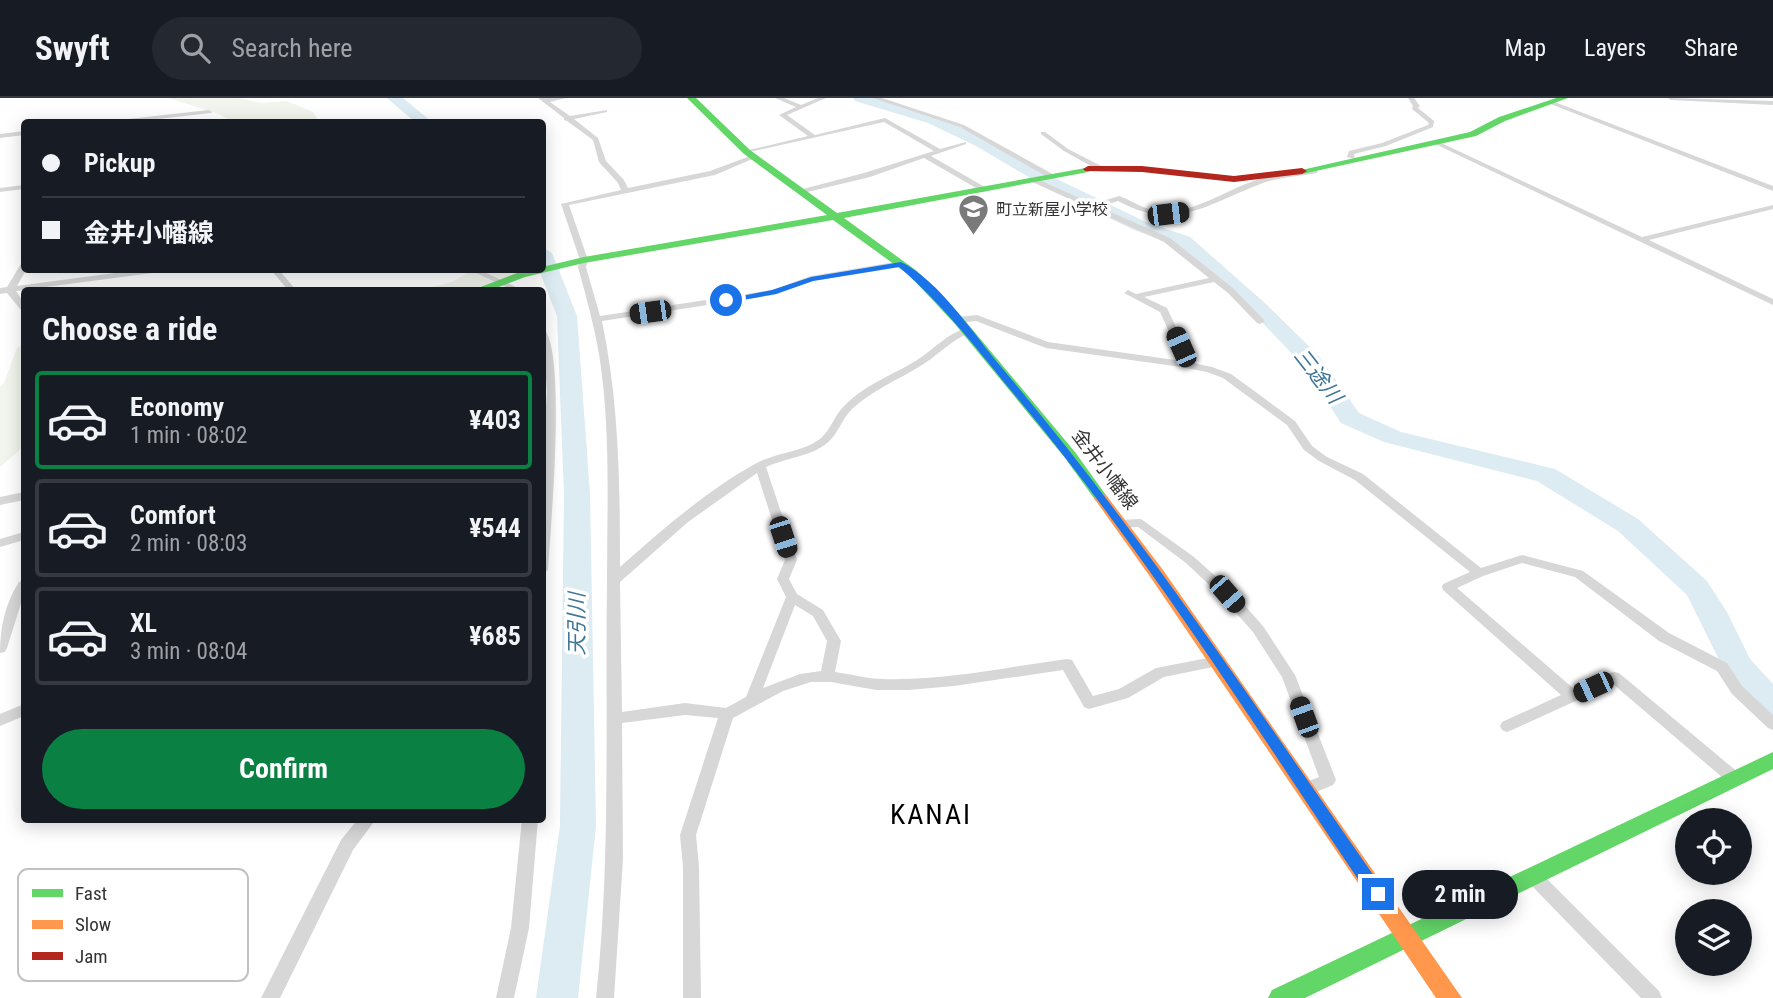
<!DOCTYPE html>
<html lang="en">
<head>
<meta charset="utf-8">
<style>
	:root { --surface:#171b24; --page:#242831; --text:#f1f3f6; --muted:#9ea1a6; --line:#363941; --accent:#0b8043 }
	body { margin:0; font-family:"Roboto Condensed","Noto Sans JP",sans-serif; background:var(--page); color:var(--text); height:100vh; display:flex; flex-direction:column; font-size:26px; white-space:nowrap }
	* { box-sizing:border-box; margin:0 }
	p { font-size:23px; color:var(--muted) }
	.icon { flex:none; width:38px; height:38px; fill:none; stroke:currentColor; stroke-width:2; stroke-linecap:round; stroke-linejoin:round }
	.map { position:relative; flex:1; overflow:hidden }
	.panel { position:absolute; left:21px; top:189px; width:525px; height:536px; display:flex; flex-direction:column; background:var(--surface); border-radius:7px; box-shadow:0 4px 18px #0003 }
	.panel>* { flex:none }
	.guide { position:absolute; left:21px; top:21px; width:525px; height:154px; border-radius:7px; box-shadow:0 4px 18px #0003; display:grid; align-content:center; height:154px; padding:0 21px; background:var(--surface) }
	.buttons { position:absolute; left:1675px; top:710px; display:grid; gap:14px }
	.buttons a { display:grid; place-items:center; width:77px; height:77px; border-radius:50%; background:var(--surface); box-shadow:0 4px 18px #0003; font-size:35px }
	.end { position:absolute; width:32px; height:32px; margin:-16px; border:9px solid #1a73e8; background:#fff; box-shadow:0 0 0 4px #fff }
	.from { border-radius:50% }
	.bubble { position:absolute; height:49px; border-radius:24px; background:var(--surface); box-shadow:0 4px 18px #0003; font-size:23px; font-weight:700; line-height:49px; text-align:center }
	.car { position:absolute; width:21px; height:42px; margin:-21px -10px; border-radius:9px; box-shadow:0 0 5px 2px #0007; background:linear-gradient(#222 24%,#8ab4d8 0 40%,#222 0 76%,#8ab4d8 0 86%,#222 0) }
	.guide b { display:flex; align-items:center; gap:24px; height:66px; font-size:26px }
	.guide b+b { border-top:2px solid var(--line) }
	.guide i { width:18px; height:18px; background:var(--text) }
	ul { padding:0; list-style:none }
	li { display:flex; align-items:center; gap:21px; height:98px; margin:0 14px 10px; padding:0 7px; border:4px solid var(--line); border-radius:7px }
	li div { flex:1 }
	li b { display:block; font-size:26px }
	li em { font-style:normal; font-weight:700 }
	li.on { border-color:var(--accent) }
	li>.icon { width:63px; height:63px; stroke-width:1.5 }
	h2 { padding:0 21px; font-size:32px; line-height:84px }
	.cta { display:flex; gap:14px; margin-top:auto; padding:14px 21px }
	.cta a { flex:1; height:80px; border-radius:42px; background:var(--accent); color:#fff; font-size:28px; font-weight:700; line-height:80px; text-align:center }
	header { display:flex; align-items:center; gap:42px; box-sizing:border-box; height:98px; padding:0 35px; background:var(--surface); border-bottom:2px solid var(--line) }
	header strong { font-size:33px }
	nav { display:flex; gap:38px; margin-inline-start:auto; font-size:24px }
	.search { width:490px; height:63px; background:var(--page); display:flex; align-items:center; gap:18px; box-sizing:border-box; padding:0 24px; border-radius:38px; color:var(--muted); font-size:26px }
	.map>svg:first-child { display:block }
</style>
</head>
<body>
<header>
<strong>Swyft</strong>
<div class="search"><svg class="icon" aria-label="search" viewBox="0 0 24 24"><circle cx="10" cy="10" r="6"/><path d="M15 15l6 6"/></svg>Search here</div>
<nav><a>Map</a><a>Layers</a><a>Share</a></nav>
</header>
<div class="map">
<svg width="1773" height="900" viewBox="0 0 1773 900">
	<rect width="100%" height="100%" fill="#fff"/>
	<g fill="#f1f5ed">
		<path d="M168,0h71l23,5 25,-2 26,11 6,10h-87l-13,-8z"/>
		<path d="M472,172h55l-53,20h-51l31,-9z"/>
		<path d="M24,246v102l-24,21v-80l4,-4 13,-35z"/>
	</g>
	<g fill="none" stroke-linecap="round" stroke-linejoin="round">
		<g fill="#ddebf3" fill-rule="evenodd">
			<path d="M387,0h16l29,24h-17z"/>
			<path d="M853,0h22l63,19 50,23 73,41 85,41 44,15 76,67 53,52 40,57 42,19 154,37 83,50 69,62 21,33 22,45 23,25v35l-12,-4 -34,-39 -40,-81 -69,-64 -81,-50 -153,-39 -43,-19 -38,-58 -51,-53 -76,-67 -42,-15 -85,-41 -73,-43 -48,-23 -73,-22z"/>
			<path d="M542,149l10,6 25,63 13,178 6,332 -18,172h-42l24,-172 4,-332 -7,-178 -18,-46h3z"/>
		</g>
		<g fill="#d7d7d7" fill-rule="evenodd">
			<path d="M538,0h28l-16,4 20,14 37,-6v2l-33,7 24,19 8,23 18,19 4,8 82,-17 43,-16 4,2 -42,18 -146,30 19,55 -2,7 14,49 172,-26 39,-14 90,-15 4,3 -4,3 -88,14 -39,14 -172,26c17,81 18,163 18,246 42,-37 86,-76 135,-103 21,-12 46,-11 65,-25 11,-9 15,-25 25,-34 21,-21 48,-30 72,-45 17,-11 30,-26 49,-32l5,3 -2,2c-17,7 -29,20 -44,30 -24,16 -52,26 -73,46 -11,11 -14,26 -26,35 -17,13 -41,14 -60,23l31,93 -8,19 8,15 26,16 18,31 -6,31c16,2 32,7 48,7 62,2 123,-12 184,-20l5,1 21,36 26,-7 37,-21 62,-12 5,1 2,4 -2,4 -5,1 -54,11 -36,21 -39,11 -5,-2 -21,-37 -109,16 -46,4h-32l-45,-8h-20l-28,9 -50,27 -37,117 3,32 2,131h-18v-131l-3,-32 38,-117 -33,-3 -63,8 1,136 -9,139h-18c15,-139 9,-278 11,-417 0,-75 4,-152 -8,-227 -5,-29 -13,-58 -21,-87l2,-7 -19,-56 60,-14 -3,-7 -19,-21 -6,-22 -26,-19 -3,-1v-2zM757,375l28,87 -8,19 9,18 -40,100 -20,11 -41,-5 -63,9 -2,-130 68,-60zM795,507l18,11 14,25 -6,30 -21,3 -37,14z"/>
			<path d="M775,0h9l17,7 17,-7h8l-39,17 28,20 70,-17 55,31 26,-7v2l-35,12 59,34 -7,2 -59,-34 -54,19 -71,17v-4l65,-17 70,-22 -50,-29 -139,31v-2l63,-15 -29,-21 17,-8z"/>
			<path d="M873,0h9l82,27 94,52 -7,2 -91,-52z"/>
			<path d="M1408,0h6l6,8 -2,2 16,13 -1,6 -47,19 -32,8 1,5 -8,-2 2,-6 33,-8 46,-18 1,-2 -17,-14 1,-3z"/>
			<path d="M1668,0l105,3v4l-102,-5z"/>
			<path d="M1548,3h4l221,85v5l-225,-88z"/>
			<path d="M209,12l3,2 -1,1 -79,9h-16l3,-2z"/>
			<path d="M24,33v4l-24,3v-4z"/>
			<path d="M1041,34h4l23,17 39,20 -7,2 -36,-20 -23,-17z"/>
			<path d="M1433,43h4l205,96 131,-32v4l-124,31 124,59v6l-340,-162z"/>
			<path d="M1314,71l4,2 -1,2c-20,4 -41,4 -59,12 -53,20 -83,47 -140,16l-19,6 71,31 64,51 31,32 -5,3 -3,-1 -29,-30 -14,-11 -70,15 23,11 26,55 19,4 19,7 64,47 17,25 15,11 36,17 118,94 41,-13 61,16 86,62 58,30 15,23 31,29v15l-5,-2 -36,-34 -15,-23 -58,-30 -84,-64 -53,-14 -39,13 -26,12 117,101 35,-16 5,-1 5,1 121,101 3,5 -3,5 -5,2 -5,-2 -117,-100 -101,46 -5,2 -5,-2 -2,-4 2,-4 59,-27 -118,-105 -1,-3 1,-3 27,-12 -115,-92 -36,-19 -15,-11 -17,-25 -64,-47 -16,-6 -26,-5 -135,-19 -70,-27 -18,2 -5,-3 5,-3 19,-2 71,27 134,19 -22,-49 -36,-19 4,-3 8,4 73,-16 -45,-36 -134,-61 7,-2 56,25 26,-8c12,4 22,12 35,14 36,7 69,-19 102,-30 19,-6 39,-8 58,-11z"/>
			<path d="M24,87v4l-24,3v-4z"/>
			<path d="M24,165v7h2l-9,16 120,-16h19l-4,3 -136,18 8,12v8l-3,-1 -14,-17 -7,1v-6l7,-1 14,-23z"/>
			<path d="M271,172h8l17,20h-8z"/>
			<path d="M470,172h10l42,20h-10z"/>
			<path d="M542,229c26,17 8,206 6,243l-6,4v-112l5,-70z"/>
			<path d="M24,394v8l-24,5v-8z"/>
			<path d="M1141,421l53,38 38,34 31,35 32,49 41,105 -3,5 -27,11 -5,-2 -3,-5 3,-5 18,-7 -37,-100 -29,-45 -31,-35 -36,-34 -48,-36 -18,1 -6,-4 6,-4z"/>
			<path d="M24,434v8l-24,7v-8z"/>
			<path d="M24,482v14l-17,54 -2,4 -5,1c0,-26 5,-49 19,-71z"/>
			<path d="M24,606v12l-24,10v-12z"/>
			<path d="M358,721h18l-23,31 -73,148h-19l80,-158z"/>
			<path d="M522,721h16l-9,109 -15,70h-18l15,-70z"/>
			<path d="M1534,771l6,3 119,119 3,7h-21l-113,-116 -2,-5 2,-5z"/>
		</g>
		<g fill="#63d668" fill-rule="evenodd">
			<path d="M687,0h9l54,52 87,63 254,-46 2,2 -5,3 -244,46 73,53 45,46 113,135 33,46 -2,3h-10l-31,-43 -111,-135 -45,-48 -76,-55 -249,43 -59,14 -34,13h-14l1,-2 39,-15 25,-3v-3l42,-10 243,-42 -83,-61z"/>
			<path d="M1556,0h12l-63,23 -29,15 -174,38 -5,-3 173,-39 29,-15z"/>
			<path d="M1773,654v17l-468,229h-37l4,-8z"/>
		</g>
		<path fill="#ff974d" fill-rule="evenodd" d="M1101,395l5,2 57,75 299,428h-26l-285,-420 -55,-77 -2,-3 2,-3z"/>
		<path fill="#b3261e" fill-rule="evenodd" d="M1088,68h54l92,10 68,-8 5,3 -5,3 -68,8 -92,-10 -57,-1 -2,-2z"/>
	</g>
	<path fill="#1a73e8" d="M901,164c38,18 74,74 101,106 139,165 258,345 381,521l3,5 -3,6 -5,2 -6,-2c-113,-167 -221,-340 -349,-495 -40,-48 -77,-98 -124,-138l-86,14 -37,13 -50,9 -4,-3 50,-10 39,-13z"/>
	<defs>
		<symbol id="school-pin" viewBox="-11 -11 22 30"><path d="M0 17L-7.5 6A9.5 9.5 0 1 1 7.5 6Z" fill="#7a7a7a" stroke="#fff"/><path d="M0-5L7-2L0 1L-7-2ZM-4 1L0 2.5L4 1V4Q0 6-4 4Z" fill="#fff"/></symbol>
	</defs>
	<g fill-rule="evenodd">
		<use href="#school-pin" x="956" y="94" width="35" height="47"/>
	</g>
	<g text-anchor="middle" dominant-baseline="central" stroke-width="7" stroke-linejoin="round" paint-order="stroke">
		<g font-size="16" fill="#333" stroke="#fff" text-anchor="start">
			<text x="996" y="111">町立新屋小学校</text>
		</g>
		<g font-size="19" fill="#333" stroke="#fff">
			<text transform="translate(1105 371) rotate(53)">金井小幡線</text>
		</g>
		<g font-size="21" font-style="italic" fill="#3f7597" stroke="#fff">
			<text transform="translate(1318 278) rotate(52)">三途川</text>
			<text transform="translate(577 526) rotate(-90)">天引川</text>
		</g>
		<g font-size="28" letter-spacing="2" fill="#000" stroke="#fff">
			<text x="931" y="716">KANAI</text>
		</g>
	</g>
	<rect x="18" y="771" width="230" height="112" rx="10" fill="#fff" stroke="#c2c2c2" stroke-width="2"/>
	<rect x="32" y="791" width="31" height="8" fill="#63d668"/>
	<rect x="32" y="822" width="31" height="9" fill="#ff974d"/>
	<rect x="32" y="854" width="31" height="8" fill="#b3261e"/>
	<g font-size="19" fill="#333">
		<text x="75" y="802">Fast</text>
		<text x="75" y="833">Slow</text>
		<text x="75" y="865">Jam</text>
	</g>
</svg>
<div class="buttons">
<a><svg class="icon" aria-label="locate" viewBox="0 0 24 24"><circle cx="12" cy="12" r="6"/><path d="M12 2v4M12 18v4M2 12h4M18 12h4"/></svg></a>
<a><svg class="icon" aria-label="layers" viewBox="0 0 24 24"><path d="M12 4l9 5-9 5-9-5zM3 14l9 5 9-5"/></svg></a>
</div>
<i class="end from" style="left:726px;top:202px"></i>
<i class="end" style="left:1378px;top:796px"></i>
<div class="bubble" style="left:1402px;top:772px;width:116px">2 min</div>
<i class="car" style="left:1168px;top:116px;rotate:83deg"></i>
<i class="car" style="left:650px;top:214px;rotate:262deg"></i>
<i class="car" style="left:1181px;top:249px;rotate:336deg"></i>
<i class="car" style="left:783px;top:439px;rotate:162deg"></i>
<i class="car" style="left:1227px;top:496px;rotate:139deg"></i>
<i class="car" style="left:1593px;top:589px;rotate:245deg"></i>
<i class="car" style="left:1304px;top:619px;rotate:340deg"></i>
<div class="guide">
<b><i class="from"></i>Pickup</b>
<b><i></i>金井小幡線</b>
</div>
<section class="panel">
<h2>Choose a ride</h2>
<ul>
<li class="on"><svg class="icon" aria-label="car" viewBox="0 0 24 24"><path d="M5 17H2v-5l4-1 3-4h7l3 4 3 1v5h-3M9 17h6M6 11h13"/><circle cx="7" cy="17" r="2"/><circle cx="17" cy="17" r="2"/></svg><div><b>Economy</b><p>1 min · 08:02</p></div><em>¥403</em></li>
<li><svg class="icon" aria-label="car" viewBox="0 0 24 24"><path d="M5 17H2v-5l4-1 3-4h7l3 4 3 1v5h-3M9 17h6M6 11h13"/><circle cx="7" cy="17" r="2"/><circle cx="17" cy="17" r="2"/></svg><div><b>Comfort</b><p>2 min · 08:03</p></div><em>¥544</em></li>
<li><svg class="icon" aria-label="car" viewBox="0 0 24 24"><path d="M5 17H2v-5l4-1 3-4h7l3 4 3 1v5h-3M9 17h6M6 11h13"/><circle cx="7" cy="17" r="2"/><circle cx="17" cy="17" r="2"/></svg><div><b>XL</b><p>3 min · 08:04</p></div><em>¥685</em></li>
</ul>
<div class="cta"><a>Confirm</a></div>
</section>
</div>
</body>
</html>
